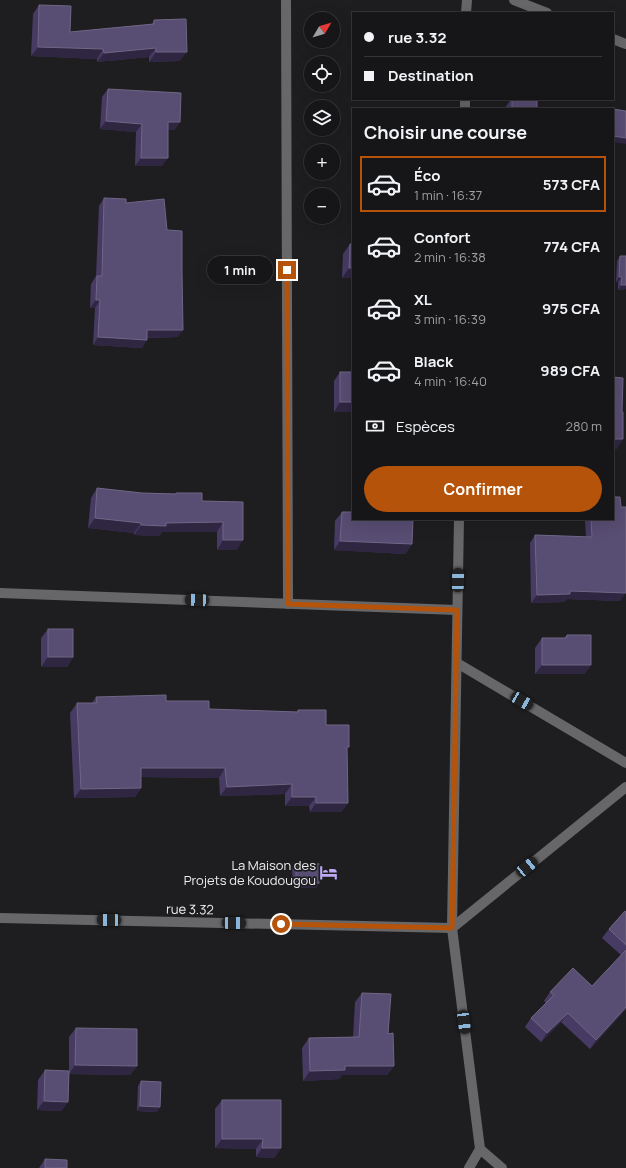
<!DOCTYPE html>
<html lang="fr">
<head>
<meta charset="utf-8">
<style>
	:root { --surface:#161618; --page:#1f1f21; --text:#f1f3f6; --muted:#9e9fa2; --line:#353537; --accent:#b45309 }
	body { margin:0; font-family:Manrope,sans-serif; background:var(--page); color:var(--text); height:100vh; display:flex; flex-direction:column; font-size:15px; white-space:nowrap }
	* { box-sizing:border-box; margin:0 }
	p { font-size:13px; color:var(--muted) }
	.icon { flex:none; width:22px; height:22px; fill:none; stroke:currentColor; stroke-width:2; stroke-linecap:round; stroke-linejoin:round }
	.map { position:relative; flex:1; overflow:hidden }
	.panel { position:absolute; left:352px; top:108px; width:262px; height:412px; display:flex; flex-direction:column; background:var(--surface); border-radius:0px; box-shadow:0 4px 16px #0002,0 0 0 1px var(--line) }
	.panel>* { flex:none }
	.hud { position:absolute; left:352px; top:12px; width:262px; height:88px; border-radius:0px; box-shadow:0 4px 16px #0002,0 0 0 1px var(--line); display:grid; align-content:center; height:88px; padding:0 12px; background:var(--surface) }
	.needle { width:26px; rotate:52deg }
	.fabs { position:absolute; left:304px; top:12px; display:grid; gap:8px }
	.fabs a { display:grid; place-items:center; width:36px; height:36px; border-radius:50%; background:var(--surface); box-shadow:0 4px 16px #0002,0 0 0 1px var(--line); font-size:20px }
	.end { position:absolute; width:18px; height:18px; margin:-9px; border:5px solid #b45309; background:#fff; box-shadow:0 0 0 2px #fff }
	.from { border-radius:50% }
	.bubble { position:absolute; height:28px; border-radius:14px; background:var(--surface); box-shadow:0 4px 16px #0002,0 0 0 1px var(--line); font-size:13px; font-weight:700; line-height:28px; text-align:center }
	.car { position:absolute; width:12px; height:24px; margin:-12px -6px; border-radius:5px; box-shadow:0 0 3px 1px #0007; background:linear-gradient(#222 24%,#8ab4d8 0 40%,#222 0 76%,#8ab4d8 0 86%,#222 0) }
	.hud b { display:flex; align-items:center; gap:14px; height:38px; font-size:15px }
	.hud b+b { border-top:1px solid var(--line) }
	.hud i { width:10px; height:10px; background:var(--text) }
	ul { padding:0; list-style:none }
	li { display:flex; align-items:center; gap:12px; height:56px; margin:0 8px 6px; padding:0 4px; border:2px solid transparent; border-radius:0px }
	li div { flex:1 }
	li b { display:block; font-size:15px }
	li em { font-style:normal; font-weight:700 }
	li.current { border-color:var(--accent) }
	li>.icon { width:36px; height:36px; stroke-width:1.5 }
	h2 { padding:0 12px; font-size:18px; line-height:48px }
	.pay { display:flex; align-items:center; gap:10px; height:44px; padding:0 12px; font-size:15px }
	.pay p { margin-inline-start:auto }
	.cta { display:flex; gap:8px; margin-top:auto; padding:8px 12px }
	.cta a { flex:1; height:46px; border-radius:24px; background:var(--accent); color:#fff; font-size:16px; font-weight:700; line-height:46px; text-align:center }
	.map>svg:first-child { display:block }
</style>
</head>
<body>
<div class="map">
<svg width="626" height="1168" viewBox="0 0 626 1168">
	<rect width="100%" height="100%" fill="#1e1e20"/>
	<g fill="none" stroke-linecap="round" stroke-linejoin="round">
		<g stroke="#676668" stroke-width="10">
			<path d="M286,0l2,604"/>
			<path d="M514,0l33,13"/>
			<path d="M613,39l13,5"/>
			<path d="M0,593l457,17"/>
			<path d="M457,663l169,100"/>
		</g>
		<g stroke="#676668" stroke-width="10">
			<path d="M466,13l1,-13"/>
			<path d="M465,109v-10"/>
			<path d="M459,519l-7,409 28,221 -11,19"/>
			<path d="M0,918l452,10"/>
			<path d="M452,928l174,-141"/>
			<path d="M480,1149l22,19"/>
		</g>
	</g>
	<g fill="#473a63">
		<path d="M39,5l31,27 82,-8 2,-4 26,41 -31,1v-5l-52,5v-3l-66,-3 2,-42z"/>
		<path d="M108,89l72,33 -6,8h-6l-6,36h-27l1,-34 -36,-3 2,-32z"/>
		<path d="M511,99h26v10h-32v-1z"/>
		<path d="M104,198l22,5 52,134 -31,1 -5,10 -49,-3 2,-37h-5l1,-24 5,-8 3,-70z"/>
		<path d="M350,244l3,34h-11l1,-24z"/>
		<path d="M620,256l6,33 -8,1v-8h-2l1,-21z"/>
		<path d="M340,372l13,40h-19v-31z"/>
		<path d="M97,488l45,5 33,1 1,-1 26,8 41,1 -6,48h-20v-18h-55l-3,4 -25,-1v-2l-46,-5 3,-30z"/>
		<path d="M342,512l70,32 -7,10 -71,-4 1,-29z"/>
		<path d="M587,519h26l7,82 -53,-2 -3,3 -33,1 -1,-60 5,-8 51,2 -1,-16z"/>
		<path d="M48,629l25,28 -6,10h-26v-29z"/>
		<path d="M567,635l24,30 -7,9h-49v-26l7,-10h22z"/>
		<path d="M96,697l70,4 43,8 88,3 1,-2 28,15 21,24 1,54 -7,9h-31l-1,-6h-24v-12l-65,2 -1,-18 -78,-1v11l-6,9 -61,1 -4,-85 7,-10h15z"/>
		<path d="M296,864l23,19 -3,5h-23l-1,-19z"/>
		<path d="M626,913v96l-36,40 -29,-27 -20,20 -16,-15 6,-9 15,-15 -2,-2 6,-9 42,-6 29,-31 -19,-17 7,-9z"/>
		<path d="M362,993l26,41 6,32 -7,9h-45l-3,4 -36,2 -1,-33 7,-10 44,-1 2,-35z"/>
		<path d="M76,1028l61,38 -7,9 -61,-1 -1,28 -7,9 -24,-1 1,-30 7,-10 24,1v-34z"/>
		<path d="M141,1081l16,31 -20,-1 1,-25z"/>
		<path d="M222,1100l59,48 -7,10 -18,-1v-8l-41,-1v-39z"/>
		<path d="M45,1159l22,9h-28z"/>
	</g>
	<g fill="#2f2642">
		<path d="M38,47l65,2 -6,10 -66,-3z"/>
		<path d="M156,48l-7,9 -52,5 7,-9z"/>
		<path d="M156,52h31l-7,9 -31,1z"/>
		<path d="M106,121l36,3 -6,8 -36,-3z"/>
		<path d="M168,122h12l-6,8h-11z"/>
		<path d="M613,136l13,2v6l-13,-2z"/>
		<path d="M141,158h27l-6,8h-27z"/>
		<path d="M349,268h4v10h-11z"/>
		<path d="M619,277h3l-4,5h-2z"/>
		<path d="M621,285h5v4l-8,1z"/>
		<path d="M96,300h4l-5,8h-5z"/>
		<path d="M147,330h36l-5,7 -37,1z"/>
		<path d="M98,337l49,3 -5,8 -49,-3z"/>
		<path d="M340,402h13v10h-19z"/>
		<path d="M613,439h10l-6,10h-4z"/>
		<path d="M95,518l46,5 -7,10 -46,-5z"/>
		<path d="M223,522l-6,10h-55l-3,4 -25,-1 7,-10 25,-2z"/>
		<path d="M223,540h20l-6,10h-20z"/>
		<path d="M340,541l72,3 -7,10 -71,-4z"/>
		<path d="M570,591l56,2 -6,8 -53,-2 -3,3 -33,1 6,-8z"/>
		<path d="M48,657h25l-6,10h-26z"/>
		<path d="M542,665h49l-7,9h-49z"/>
		<path d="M141,768h84l-6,10 -84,-1z"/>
		<path d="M292,784l-7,10 -65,2 7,-9z"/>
		<path d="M141,788l-6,9 -61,1 7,-9z"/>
		<path d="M292,797h24l-7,9h-24z"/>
		<path d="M316,803h32l-7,9h-31z"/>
		<path d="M296,883h23l-3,5h-23z"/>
		<path d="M626,1007v2l-36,40 6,-9z"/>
		<path d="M568,1013l-7,9 -20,20 6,-9z"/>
		<path d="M75,1065l62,1 -7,9 -61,-1z"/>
		<path d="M345,1066h49l-7,9h-45l-3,4 -36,2 7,-10z"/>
		<path d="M44,1101l24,1 -7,9 -24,-1z"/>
		<path d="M140,1106l20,1 -3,5 -20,-1z"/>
		<path d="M222,1139h41l-7,10 -41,-1z"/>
		<path d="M262,1148h19l-7,10 -18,-1z"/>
	</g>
	<g fill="#584d72" stroke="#706685">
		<path d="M39,5l32,1 -1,26 84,-8v-4l32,-1 1,33h-31v-4l-52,5 -1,-4 -65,-2z"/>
		<path d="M108,89l73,4 -1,29h-12v36h-27l1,-34 -36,-3z"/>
		<rect x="512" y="99" width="25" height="10"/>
		<path d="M613,109l13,2v27l-13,-2z"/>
		<path d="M104,198l22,1v4l38,-4 3,31 15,1v40l1,59h-36v10l-49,-3 2,-37h-4l1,-24h5z"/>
		<path d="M350,244h3v24h-4z"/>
		<path d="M620,256h6v29h-5l1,-8h-3z"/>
		<rect x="340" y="372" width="13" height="30"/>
		<path d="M613,377l10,1 -1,34h1v27h-10z"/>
		<path d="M97,488l45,5 34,1v-1h26v8l41,1v38h-20v-18l-57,1v3l-25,-1v-2l-46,-5z"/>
		<path d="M613,497h7l1,10h5v86l-56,-2v3l-33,1 -2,-60 57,2 -1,-18h22z"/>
		<path d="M342,512h11v7h60l-1,25 -72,-3z"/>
		<rect x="48" y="629" width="25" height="28"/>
		<path d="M567,635h24v30h-49v-27h24z"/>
		<path d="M166,695v6h43v8l89,3v-2h28v15h23v22h-2l1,56h-32v-6h-24v-13l-65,3 -2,-19h-84v20l-60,1 -4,-86h20l-1,-6z"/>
		<rect x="296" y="864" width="23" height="19"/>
		<path d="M625,911l1,2v32l-17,-16z"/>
		<path d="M626,950v57l-30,33 -28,-27 -21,20 -16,-15 23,-23 -4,-3 23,-24 19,18z"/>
		<path d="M362,993l29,1 -3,40 5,-1 1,33h-49v4l-35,1 -1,-33 50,-1z"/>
		<path d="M76,1028l61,1v37l-62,-1z"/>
		<path d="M45,1070l24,1 -1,31 -24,-1z"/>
		<path d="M141,1081l20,1 -1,25 -20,-1z"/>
		<path d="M222,1100h59v48h-19l1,-9h-41z"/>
		<path d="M45,1159l22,1v8h-22z"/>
	</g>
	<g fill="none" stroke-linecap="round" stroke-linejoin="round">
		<path stroke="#b45309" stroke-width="5" d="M281,924l171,4 5,-318 -169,-6 -1,-334"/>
	</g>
	<defs>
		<symbol id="hotel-bare" viewBox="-9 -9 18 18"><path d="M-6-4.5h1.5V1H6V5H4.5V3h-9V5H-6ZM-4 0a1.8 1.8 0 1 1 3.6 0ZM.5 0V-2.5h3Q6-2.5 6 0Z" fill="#bea9f5" stroke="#1e1e20" stroke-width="2.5" paint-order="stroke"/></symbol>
	</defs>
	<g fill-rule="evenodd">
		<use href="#hotel-bare" x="316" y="860" width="25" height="25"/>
	</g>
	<g text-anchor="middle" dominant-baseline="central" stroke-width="3.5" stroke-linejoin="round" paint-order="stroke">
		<g font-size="13" fill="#ededef" stroke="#1e1e20" text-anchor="end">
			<text x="316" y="865">La Maison des<tspan x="316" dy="15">Projets de Koudougou</tspan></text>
		</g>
		<g font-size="13" fill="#ededef" stroke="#1e1e20">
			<text transform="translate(190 909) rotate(1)">rue 3.32</text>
		</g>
	</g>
</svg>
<div class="fabs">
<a><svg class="needle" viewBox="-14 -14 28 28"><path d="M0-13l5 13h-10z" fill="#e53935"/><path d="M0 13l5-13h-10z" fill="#9e9fa2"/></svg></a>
<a><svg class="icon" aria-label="locate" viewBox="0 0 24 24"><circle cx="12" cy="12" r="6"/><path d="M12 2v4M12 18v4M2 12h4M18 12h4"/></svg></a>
<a><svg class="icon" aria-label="layers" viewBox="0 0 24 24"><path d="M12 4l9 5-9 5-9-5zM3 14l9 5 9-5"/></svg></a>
<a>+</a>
<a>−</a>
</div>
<i class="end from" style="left:281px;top:924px"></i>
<i class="end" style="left:287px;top:270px"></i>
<div class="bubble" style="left:207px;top:256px;width:66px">1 min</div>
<i class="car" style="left:458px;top:580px;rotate:1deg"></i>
<i class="car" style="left:197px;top:600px;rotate:272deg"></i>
<i class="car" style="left:522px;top:701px;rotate:120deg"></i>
<i class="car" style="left:527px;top:867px;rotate:51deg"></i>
<i class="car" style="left:109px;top:920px;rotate:271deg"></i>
<i class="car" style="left:234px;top:923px;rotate:91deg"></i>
<i class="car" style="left:464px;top:1022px;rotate:173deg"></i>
<div class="hud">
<b><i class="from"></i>rue 3.32</b>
<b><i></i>Destination</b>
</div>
<section class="panel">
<h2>Choisir une course</h2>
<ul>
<li class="current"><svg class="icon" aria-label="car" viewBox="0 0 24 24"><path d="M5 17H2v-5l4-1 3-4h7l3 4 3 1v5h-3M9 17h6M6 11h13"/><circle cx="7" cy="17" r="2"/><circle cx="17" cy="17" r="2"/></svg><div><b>Éco</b><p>1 min · 16:37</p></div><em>573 CFA</em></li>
<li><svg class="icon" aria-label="car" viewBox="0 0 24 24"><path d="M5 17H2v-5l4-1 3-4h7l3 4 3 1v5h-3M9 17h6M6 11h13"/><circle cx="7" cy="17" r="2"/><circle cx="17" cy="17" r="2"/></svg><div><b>Confort</b><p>2 min · 16:38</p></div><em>774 CFA</em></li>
<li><svg class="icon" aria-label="car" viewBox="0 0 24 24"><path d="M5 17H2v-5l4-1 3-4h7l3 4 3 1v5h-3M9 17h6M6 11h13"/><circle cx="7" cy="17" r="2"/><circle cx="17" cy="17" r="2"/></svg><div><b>XL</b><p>3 min · 16:39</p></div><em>975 CFA</em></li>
<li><svg class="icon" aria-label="car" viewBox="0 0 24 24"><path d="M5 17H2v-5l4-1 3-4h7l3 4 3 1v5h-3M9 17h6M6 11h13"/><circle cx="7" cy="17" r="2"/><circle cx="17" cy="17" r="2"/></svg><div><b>Black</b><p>4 min · 16:40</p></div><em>989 CFA</em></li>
</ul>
<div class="pay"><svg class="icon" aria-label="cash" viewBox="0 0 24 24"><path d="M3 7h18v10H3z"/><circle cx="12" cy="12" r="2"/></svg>Espèces<p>280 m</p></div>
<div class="cta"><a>Confirmer</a></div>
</section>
</div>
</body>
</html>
